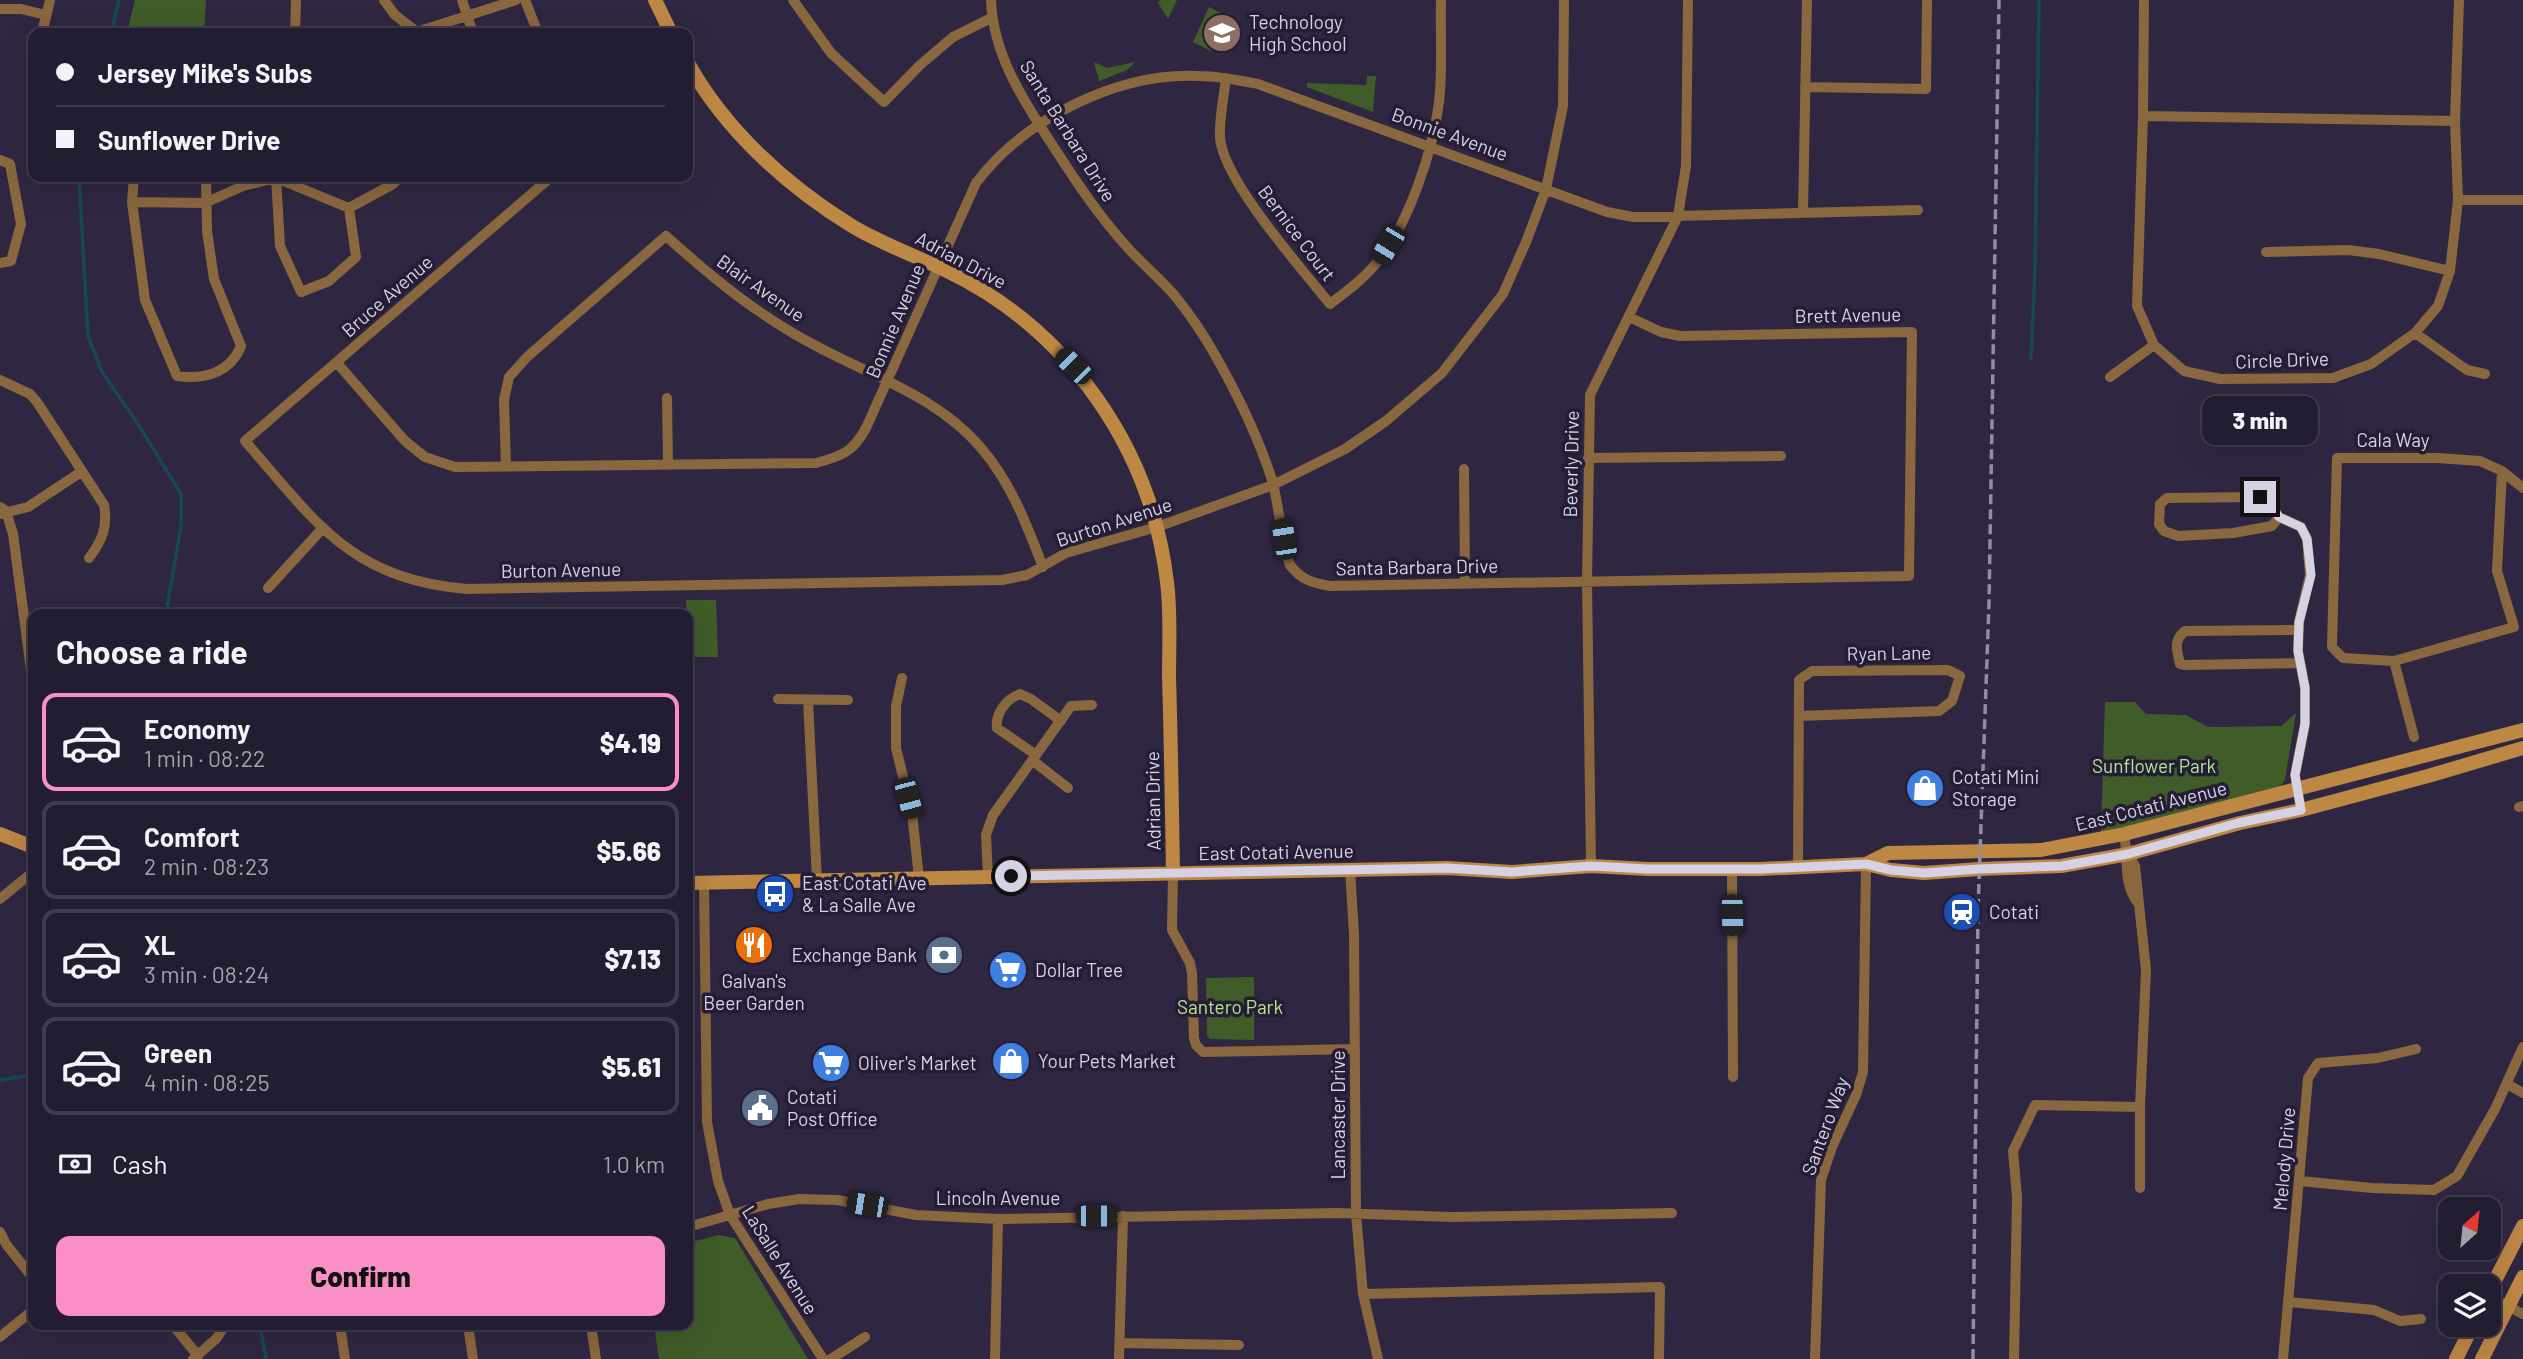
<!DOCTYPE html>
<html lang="en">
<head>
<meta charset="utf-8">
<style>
	:root { --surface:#231d31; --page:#2b2639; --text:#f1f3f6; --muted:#a3a2ab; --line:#403b4d; --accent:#fa8fc6 }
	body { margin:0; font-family:Barlow,sans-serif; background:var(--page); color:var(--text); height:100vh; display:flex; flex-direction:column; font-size:26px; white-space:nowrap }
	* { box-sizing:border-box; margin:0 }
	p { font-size:23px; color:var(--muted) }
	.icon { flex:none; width:38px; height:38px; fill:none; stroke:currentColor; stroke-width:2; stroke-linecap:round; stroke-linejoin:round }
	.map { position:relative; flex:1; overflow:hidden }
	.details { position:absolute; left:28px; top:609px; width:665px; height:721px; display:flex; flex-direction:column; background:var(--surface); border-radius:14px; box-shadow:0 7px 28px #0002,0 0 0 2px var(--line) }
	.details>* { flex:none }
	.banner { position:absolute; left:28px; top:28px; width:665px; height:154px; border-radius:14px; box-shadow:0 7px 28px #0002,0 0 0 2px var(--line); display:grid; align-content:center; height:154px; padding:0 28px; background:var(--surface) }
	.needle { width:46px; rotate:27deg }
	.tools { position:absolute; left:2438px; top:1197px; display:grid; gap:14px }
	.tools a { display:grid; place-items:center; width:63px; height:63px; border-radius:14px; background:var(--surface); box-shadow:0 7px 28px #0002,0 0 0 2px var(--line); font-size:35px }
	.end { position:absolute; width:32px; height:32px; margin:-16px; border:9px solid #d6d2e3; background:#111; box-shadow:0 0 0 4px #111 }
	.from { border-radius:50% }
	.bubble { position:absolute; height:49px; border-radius:14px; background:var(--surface); box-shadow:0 7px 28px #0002,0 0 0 2px var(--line); font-size:23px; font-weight:800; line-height:49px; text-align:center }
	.car { position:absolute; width:21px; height:42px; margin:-21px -10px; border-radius:9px; box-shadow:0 0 5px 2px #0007; background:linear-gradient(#222 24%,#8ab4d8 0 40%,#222 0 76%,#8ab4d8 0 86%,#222 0) }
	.banner b { display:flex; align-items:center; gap:24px; height:66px; font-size:26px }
	.banner b+b { border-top:2px solid var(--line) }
	.banner i { width:18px; height:18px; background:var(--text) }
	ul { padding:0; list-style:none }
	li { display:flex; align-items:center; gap:21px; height:98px; margin:0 14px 10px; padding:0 14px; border:4px solid var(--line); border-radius:14px }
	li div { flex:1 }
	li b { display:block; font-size:26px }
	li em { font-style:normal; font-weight:800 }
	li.selected { border-color:var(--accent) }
	li>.icon { width:63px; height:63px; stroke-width:1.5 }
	h2 { padding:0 28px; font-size:32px; line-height:84px }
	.pay { display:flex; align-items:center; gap:18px; height:77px; padding:0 28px; font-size:26px }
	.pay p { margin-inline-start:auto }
	.action { display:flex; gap:14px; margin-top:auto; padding:14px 28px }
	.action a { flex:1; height:80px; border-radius:14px; background:var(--accent); color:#111; font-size:28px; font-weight:800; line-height:80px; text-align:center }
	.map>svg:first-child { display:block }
	.green { fill:#405c29 }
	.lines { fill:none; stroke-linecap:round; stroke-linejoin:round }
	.stream { stroke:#164858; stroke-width:3.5 }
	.street { stroke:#89673f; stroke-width:10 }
	.secondary { stroke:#bd8744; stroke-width:14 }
	.rail { stroke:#928da1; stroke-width:3.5; stroke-dasharray:10 5; stroke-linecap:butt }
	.route { stroke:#d6d2e3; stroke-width:9 }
	.labels { text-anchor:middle; stroke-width:7; stroke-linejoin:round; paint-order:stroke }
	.poi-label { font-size:19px; fill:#d6d2e3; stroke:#251d36; text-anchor:start }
	.street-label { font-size:19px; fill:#d6d2e3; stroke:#251d36 }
	.park-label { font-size:19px; fill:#b4e68e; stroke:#251d36 }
</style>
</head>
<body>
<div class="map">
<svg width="2523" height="1359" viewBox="0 0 2523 1359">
	<rect width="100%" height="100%" fill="#2f2741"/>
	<!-- green -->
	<path class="green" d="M135 0H206L204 33H127Z
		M1160 0H1177L1168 19 1158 3Z
		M1209 7 1227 16 1211 51 1193 42Z
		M1094 62 1107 68 1135 62 1127 70 1099 81Z
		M1367 76H1376L1373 112 1307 87V83L1366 85Z
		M686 600H716L718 657H688Z
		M2105 702H2135L2146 714 2186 715 2208 727 2281 726 2296 713 2285 780 2279 788 2101 833Z
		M1254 977V1040L1210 1039 1207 1035 1206 978Z
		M718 1235 735 1238 808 1359H659L654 1325H688V1243Z"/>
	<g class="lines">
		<!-- stream -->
		<path class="stream" d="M111 33 119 0
			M79 177 88 336 102 372 138 424 181 494V526L166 614
			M2031 359 2035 268 2039 0
			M0 1080 33 1075
			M260 1325 266 1359"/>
		<!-- street -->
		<path class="street" d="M384 0 395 15 417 32
			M462 0 473 33
			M525 0 538 33
			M793 0 831 53 884 102 920 65 953 37 991 18
			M991 0C993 56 1025 103 1055 149 1077 183 1099 216 1127 247 1142 264 1160 278 1175 296 1188 312 1201 331 1211 348 1236 391 1258 435 1273 483 1277 498 1285 558 1290 565 1301 580 1313 583 1330 586L1909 576 1912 332 1680 336 1661 332 1629 317
			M2144 0 2143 116 2137 306 2154 345 2184 371 2220 379 2333 378 2371 364 2415 333 2438 306 2450 271 2458 200 2455 121 2459 0
			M0 9H21L46 15
			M417 32 516 0
			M42 33 50 0
			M295 33 296 0
			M1226 78C1224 97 1219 118 1220 137 1222 179 1302 269 1330 304 1347 291 1365 278 1378 261 1409 223 1433 151 1439 102 1443 69 1440 33 1441 0
			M1805 87 1926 89 1927 0
			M2143 116 2455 121
			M0 160 10 164 21 224 11 261 0 263
			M134 177 132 202 145 300 177 376C204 380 230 373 241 346L214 279 207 231 206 177
			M276 177 280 246 301 292 329 281 356 257 349 208
			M551 177 245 441C316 522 350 579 467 589L1002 580 1027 575 1066 553 1157 527 1273 485 1345 449 1386 421 1442 373 1503 294 1526 242 1546 189 1563 106 1564 0
			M2458 200H2523
			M132 202 205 203 243 186 276 178 349 208 393 184 400 177
			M1803 213 1807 0
			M2266 252 2348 250 2379 254 2450 271
			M2415 333 2467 370 2485 374
			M337 363 405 441 425 457 455 467 816 463C842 456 853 452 866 428L976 183C1024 119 1118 72 1199 76 1219 76 1238 80 1258 84L1607 212 1633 217 1918 210
			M2110 377 2154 345
			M0 380 30 394 37 402 104 505C108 527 102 541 89 558
			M667 398 668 465
			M1588 458 1781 456
			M506 466 504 400 509 377 527 357 666 236C716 281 760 317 820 348 877 378 939 398 982 449 1011 483 1027 525 1043 567
			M1464 469 1465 584
			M0 507 6 511 13 534 33 685
			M0 514 28 507 81 472
			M2279 517 2272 526 2233 533 2178 536 2164 531 2159 524 2160 504 2167 498 2260 497 2268 501 2279 517 2301 527 2307 539 2310 575 2299 622 2298 651 2305 688V724L2295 775 2301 810
			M268 588 322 529
			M2299 630 2185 631C2173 640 2177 651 2180 664L2186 665 2300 663
			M2394 661 2514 627 2497 571 2502 471
			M902 678 896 706V748L912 813 919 878
			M778 699 848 700
			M808 700 817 880
			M2414 737 2394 661 2343 658 2332 647 2337 458H2437L2480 461 2502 471 2523 488
			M1036 755 997 728C995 714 1006 699 1020 694L1031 699 1061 721
			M1032 760 1068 788
			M2519 807 2523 806
			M2124 834C2129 858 2122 883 2138 903
			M2128 854 2135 866 2146 970 2140 1107V1188
			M1591 866 1587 581 1590 395 1678 216 1686 166 1688 0
			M1798 868 1799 680 1812 671 1948 670 1960 676 1952 701 1939 711 1799 716
			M1732 869 1733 1077
			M1350 870 1354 934 1356 1214 1363 1294 1378 1359
			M1173 873 1172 930 1190 963 1192 973 1194 1038 1196 1045 1203 1052 1355 1049
			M988 877 986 835 993 815 1071 706 1092 705
			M704 882 707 1122 718 1181 730 1215 823 1359
			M0 899 33 872
			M2507 1084 2523 1093
			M2300 1181 2372 1188 2434 1190 2457 1176 2495 1109 2523 1047
			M688 1227 768 1204 799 1199 837 1200 916 1215 998 1219 1337 1213 1451 1217 1672 1213
			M0 1232 6 1244 33 1278
			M1363 1294 1660 1287 1659 1359
			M2488 1296 2523 1314
			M2289 1302 2374 1310 2400 1321 2421 1319
			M173 1325 198 1356
			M340 1325 345 1359
			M468 1325 473 1359
			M591 1325 596 1359
			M0 1337 33 1310
			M1120 1343 1239 1345
			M193 1359 216 1339 225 1325
			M831 1359 865 1337
			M995 1359 998 1219
			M1119 1359 1123 1216
			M1815 1359 1821 1180 1832 1147 1856 1095 1863 1072 1866 864
			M2014 1359 2017 1197 2013 1151 2035 1105 2140 1107
			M2283 1359 2308 1078 2318 1063 2378 1058 2416 1049"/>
		<!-- secondary -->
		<path class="secondary" d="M655 0 671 33
			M688 63C725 130 787 186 852 226 882 244 916 256 947 271 1069 330 1151 448 1167 582 1171 613 1169 646 1169 677 1171 743 1172 808 1173 873
			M0 834 33 847
			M1866 864 1888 853 2041 850 2124 834 2523 730
			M688 883 1447 868 1512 872 1591 866 1648 869H1761L1866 864 1891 870 1924 873 1979 869 2061 866 2128 854 2240 823 2301 810 2428 776 2523 748
			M2488 1294 2523 1226
			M2456 1359 2473 1325
			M2482 1359 2523 1277"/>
		<!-- rail -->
		<path class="rail" d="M1973 1359 1978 909 1989 603 1999 0"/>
	</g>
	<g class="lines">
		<!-- route -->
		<path class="route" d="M1011 876 1447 868 1512 872 1591 866 1648 869H1761L1866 864 1891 870 1924 873 1979 869 2062 866 2128 854 2238 823 2301 810 2295 775 2305 724V688L2298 651 2299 622 2311 575 2307 539 2301 527 2279 517 2268 501 2260 497"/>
	</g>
	<!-- icons -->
	<defs>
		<symbol id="school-disc" viewBox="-11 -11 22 22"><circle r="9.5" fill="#8d6e63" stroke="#251d36"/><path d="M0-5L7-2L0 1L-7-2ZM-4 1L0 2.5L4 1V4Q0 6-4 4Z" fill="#fff"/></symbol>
		<symbol id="shop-disc" viewBox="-11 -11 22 22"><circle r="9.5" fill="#3f7fe0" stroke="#251d36"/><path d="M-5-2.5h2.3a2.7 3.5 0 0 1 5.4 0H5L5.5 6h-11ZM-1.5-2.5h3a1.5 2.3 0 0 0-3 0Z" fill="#fff"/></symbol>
		<symbol id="bus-disc" viewBox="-11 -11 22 22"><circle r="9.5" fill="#1a4fb4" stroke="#251d36"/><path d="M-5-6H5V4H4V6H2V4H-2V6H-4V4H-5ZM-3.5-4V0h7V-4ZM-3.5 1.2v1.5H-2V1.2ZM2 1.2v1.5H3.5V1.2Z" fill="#fff"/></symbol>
		<symbol id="station-disc" viewBox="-11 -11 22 22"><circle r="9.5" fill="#1a4fb4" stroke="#251d36"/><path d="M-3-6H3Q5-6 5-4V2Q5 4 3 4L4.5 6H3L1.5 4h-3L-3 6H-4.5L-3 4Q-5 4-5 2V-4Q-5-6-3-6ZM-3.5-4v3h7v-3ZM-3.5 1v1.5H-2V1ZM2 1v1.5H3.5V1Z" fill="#fff"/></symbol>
		<symbol id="restaurant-disc" viewBox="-11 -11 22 22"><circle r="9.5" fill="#e8710a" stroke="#251d36"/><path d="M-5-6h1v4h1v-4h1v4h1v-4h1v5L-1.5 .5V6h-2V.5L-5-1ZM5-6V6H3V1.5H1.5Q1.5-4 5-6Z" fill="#fff"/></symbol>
		<symbol id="bank-disc" viewBox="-11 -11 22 22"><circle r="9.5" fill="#5c6f8a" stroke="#251d36"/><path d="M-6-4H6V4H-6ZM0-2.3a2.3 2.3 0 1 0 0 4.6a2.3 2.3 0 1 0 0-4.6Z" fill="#fff"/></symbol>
		<symbol id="supermarket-disc" viewBox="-11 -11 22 22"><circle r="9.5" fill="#3f7fe0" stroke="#251d36"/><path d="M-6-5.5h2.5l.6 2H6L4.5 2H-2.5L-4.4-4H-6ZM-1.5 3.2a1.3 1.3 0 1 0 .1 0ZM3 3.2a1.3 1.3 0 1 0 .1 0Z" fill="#fff"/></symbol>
		<symbol id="civic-disc" viewBox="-11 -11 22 22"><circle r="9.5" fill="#5c6f8a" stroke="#251d36"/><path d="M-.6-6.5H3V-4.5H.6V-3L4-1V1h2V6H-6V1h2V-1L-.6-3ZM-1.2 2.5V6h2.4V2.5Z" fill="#fff"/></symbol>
	</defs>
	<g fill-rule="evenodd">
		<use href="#school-disc" x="1200" y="11" width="44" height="44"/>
		<use href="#shop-disc" x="1903" y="766" width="44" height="44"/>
		<use href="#bus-disc" x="753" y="872" width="44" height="44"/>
		<use href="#station-disc" x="1940" y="890" width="44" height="44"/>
		<use href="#restaurant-disc" x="732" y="923" width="44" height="44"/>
		<use href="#bank-disc" x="922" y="933" width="44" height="44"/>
		<use href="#supermarket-disc" x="986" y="948" width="44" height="44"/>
		<use href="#shop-disc" x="989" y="1039" width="44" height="44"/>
		<use href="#supermarket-disc" x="809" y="1041" width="44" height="44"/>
		<use href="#civic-disc" x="738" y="1086" width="44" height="44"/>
	</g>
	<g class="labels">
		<!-- poi labels -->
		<g class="poi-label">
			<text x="1249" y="29">Technology<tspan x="1249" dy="22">High School</tspan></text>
			<text x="1952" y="784">Cotati Mini<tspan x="1952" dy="22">Storage</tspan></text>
			<text x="802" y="890">East Cotati Ave<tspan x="802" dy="22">&amp; La Salle Ave</tspan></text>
			<text x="1989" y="919">Cotati</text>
			<text x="917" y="962" text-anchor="end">Exchange Bank</text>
			<text x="1035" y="977">Dollar Tree</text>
			<text x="754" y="988" text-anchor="middle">Galvan's<tspan x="754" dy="22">Beer Garden</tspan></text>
			<text x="1038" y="1068">Your Pets Market</text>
			<text x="858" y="1070">Oliver's Market</text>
			<text x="787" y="1104">Cotati<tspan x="787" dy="22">Post Office</tspan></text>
		</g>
		<!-- street labels -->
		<g class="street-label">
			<text transform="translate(1068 131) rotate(58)" y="7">Santa Barbara Drive</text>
			<text transform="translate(1450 134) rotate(20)" y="7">Bonnie Avenue</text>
			<text transform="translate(1297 233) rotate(53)" y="7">Bernice Court</text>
			<text transform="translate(961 260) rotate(28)" y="7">Adrian Drive</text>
			<text transform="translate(761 288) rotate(35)" y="7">Blair Avenue</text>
			<text transform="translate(387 296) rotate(-41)" y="7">Bruce Avenue</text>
			<text transform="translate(1848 315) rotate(-1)" y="7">Brett Avenue</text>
			<text transform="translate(895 321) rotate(-67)" y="7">Bonnie Avenue</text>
			<text transform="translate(2282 360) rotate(-2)" y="7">Circle Drive</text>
			<text x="2393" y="447">Cala Way</text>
			<text transform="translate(1571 464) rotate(-89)" y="7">Beverly Drive</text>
			<text transform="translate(1114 522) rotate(-18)" y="7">Burton Avenue</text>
			<text transform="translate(1417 567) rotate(-1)" y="7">Santa Barbara Drive</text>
			<text transform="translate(561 570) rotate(-1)" y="7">Burton Avenue</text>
			<text transform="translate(1889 653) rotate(-1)" y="7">Ryan Lane</text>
			<text transform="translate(1153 801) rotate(-91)" y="7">Adrian Drive</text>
			<text transform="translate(2151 806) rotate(-14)" y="7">East Cotati Avenue</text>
			<text transform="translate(1276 852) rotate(-1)" y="7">East Cotati Avenue</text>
			<text transform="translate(1338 1115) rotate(-90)" y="7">Lancaster Drive</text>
			<text transform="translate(1825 1126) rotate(-70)" y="7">Santero Way</text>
			<text transform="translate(2284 1159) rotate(-85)" y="7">Melody Drive</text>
			<text x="998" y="1205">Lincoln Avenue</text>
			<text transform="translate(780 1260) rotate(58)" y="7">LaSalle Avenue</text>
		</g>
		<!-- park labels -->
		<g class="park-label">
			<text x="2154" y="773">Sunflower Park</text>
			<text x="1230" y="1014">Santero Park</text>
		</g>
	</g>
</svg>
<div class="tools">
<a><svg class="needle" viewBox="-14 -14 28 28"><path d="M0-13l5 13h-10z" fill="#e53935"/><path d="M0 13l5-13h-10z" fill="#a3a2ab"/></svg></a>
<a><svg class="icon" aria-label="layers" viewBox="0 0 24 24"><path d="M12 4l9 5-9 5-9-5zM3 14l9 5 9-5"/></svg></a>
</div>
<i class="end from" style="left:1011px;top:876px"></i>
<i class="end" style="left:2260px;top:497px"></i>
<div class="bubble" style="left:2202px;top:396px;width:116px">3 min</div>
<i class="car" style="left:1388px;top:245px;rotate:211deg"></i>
<i class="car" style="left:1073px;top:366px;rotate:315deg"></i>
<i class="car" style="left:1284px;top:539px;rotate:351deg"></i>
<i class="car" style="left:908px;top:798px;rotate:165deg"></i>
<i class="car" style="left:1732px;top:915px;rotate:179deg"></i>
<i class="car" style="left:867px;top:1205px;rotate:279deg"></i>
<i class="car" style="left:1096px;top:1216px;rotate:90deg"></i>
<div class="banner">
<b><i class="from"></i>Jersey Mike's Subs</b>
<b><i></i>Sunflower Drive</b>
</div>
<section class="details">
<h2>Choose a ride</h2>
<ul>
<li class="selected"><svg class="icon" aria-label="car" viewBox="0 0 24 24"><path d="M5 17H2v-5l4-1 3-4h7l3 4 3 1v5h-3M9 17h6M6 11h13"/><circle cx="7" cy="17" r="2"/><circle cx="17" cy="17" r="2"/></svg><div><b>Economy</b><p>1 min · 08:22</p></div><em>$4.19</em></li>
<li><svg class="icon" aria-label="car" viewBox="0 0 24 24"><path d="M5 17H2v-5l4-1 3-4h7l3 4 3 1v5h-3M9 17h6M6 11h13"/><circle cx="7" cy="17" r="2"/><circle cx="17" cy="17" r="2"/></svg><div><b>Comfort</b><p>2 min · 08:23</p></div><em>$5.66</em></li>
<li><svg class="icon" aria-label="car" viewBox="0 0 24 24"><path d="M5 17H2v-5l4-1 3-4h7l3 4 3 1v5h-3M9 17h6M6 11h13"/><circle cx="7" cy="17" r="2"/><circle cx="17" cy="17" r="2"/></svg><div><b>XL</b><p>3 min · 08:24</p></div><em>$7.13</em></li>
<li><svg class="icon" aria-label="car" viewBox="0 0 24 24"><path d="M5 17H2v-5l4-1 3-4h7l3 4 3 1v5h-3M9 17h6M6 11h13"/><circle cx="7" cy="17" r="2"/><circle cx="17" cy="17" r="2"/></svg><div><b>Green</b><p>4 min · 08:25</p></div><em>$5.61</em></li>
</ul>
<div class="pay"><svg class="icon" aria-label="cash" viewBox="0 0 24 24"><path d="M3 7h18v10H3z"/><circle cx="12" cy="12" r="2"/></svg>Cash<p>1.0 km</p></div>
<div class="action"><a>Confirm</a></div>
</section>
</div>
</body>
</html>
